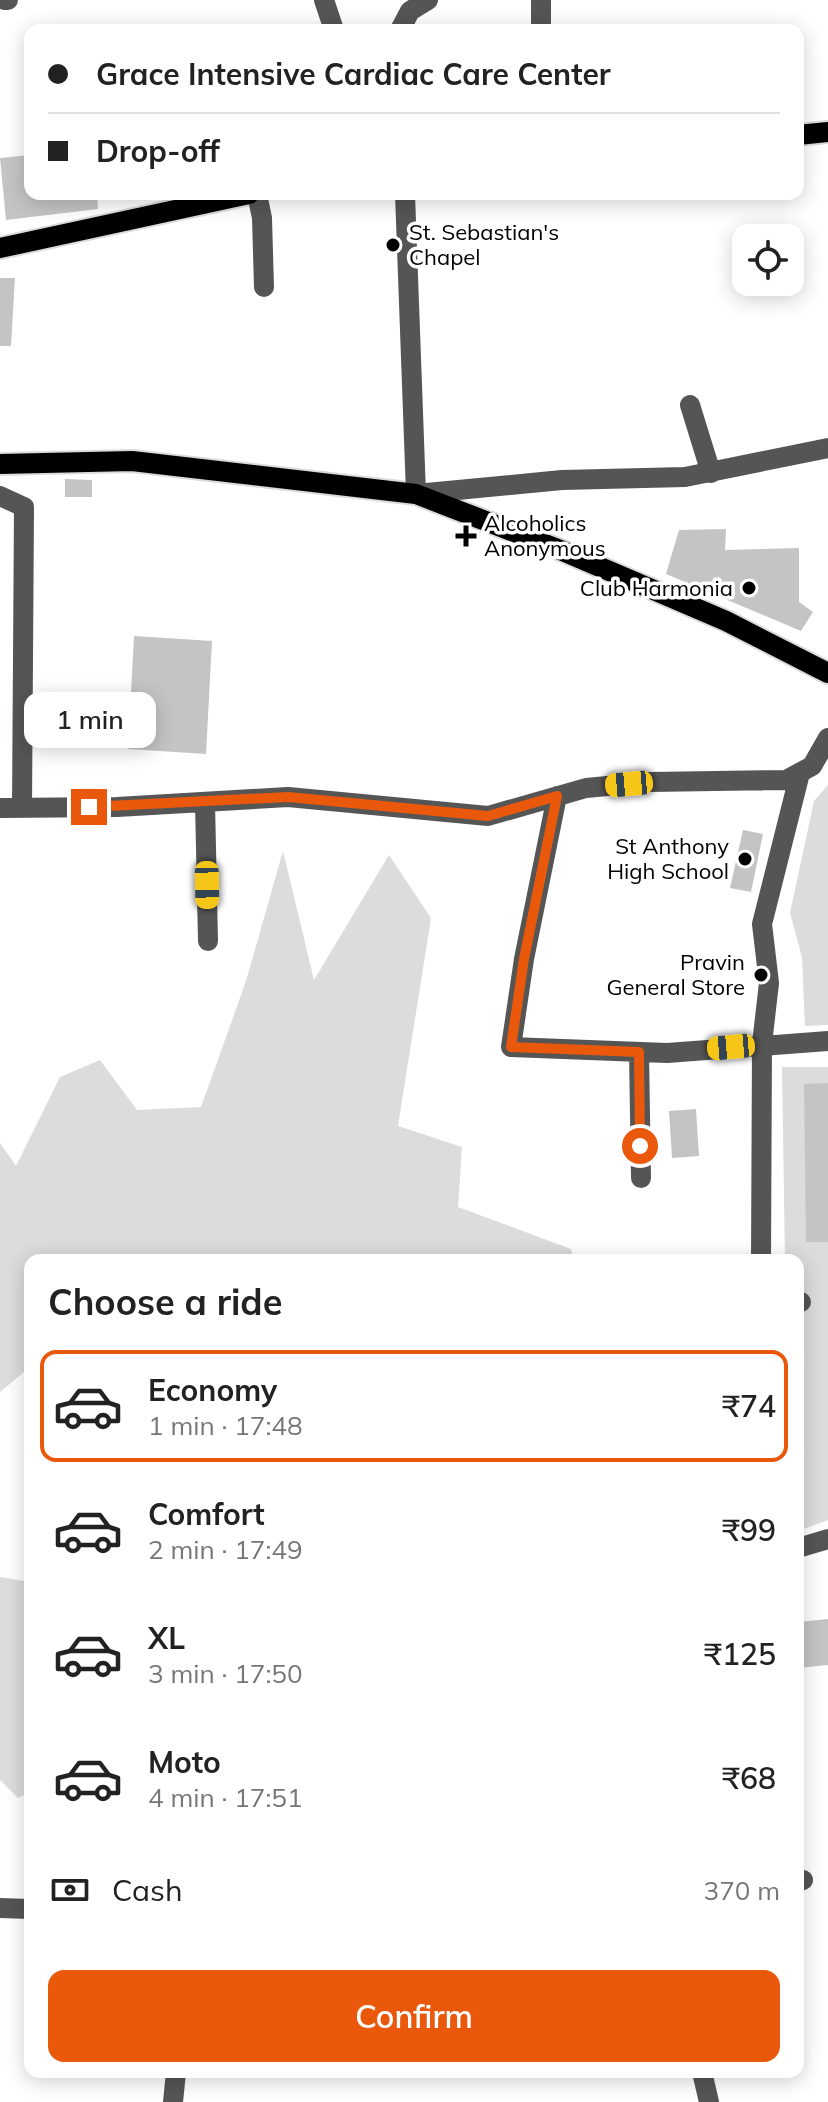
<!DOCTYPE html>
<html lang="en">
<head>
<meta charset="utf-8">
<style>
	:root { --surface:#fff; --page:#f2f2f2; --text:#222; --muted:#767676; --line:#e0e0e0; --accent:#ea580c }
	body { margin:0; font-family:Mulish,sans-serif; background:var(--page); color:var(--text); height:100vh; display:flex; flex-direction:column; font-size:30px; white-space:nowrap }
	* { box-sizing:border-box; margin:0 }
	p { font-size:26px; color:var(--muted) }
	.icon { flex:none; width:44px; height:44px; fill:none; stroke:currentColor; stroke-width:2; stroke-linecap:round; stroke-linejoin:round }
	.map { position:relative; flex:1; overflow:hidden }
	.sheet { position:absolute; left:24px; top:1254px; width:780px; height:824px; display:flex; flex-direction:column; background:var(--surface); border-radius:16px; box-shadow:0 4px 20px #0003 }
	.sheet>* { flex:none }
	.top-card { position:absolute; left:24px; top:24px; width:780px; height:176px; border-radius:16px; box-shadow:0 4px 20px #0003; display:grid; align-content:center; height:176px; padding:0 24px; background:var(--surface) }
	.buttons { position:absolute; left:732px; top:224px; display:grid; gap:16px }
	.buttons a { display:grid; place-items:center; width:72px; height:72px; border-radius:16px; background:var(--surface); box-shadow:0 4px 20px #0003; font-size:40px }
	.end { position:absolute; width:36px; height:36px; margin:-18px; border:10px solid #ea580c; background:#fff; box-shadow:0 0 0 4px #fff }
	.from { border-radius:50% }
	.bubble { position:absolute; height:56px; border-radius:16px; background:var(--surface); box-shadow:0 4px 20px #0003; font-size:26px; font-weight:600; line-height:56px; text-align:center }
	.car { position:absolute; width:24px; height:48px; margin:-24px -12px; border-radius:10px; box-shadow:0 0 6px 2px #0007; background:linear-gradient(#f5c518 24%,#345 0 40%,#f5c518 0 76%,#345 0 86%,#f5c518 0) }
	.top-card b { display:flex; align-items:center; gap:28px; height:76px; font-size:30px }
	.top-card b+b { border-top:2px solid var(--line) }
	.top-card i { width:20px; height:20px; background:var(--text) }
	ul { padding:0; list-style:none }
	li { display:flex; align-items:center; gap:24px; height:112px; margin:0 16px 12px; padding:0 8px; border:4px solid transparent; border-radius:16px }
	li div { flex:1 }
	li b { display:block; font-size:30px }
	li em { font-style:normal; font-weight:600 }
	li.active { border-color:var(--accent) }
	li>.icon { width:72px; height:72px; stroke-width:1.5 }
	h2 { padding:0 24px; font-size:36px; line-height:96px }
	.pay { display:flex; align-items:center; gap:20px; height:88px; padding:0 24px; font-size:30px }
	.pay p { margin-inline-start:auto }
	.cta { display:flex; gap:16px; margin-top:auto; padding:16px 24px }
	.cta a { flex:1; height:92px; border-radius:16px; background:var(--accent); color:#fff; font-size:32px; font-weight:600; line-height:92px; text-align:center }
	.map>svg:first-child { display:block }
	.green { fill:#dcdcdc }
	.building { fill:#c4c4c4 }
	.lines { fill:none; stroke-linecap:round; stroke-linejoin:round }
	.major-casing { stroke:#dbdbdb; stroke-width:24 }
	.minor { stroke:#555; stroke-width:20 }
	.major { stroke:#000; stroke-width:20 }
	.route { stroke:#ea580c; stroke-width:10 }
	.poi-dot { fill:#000; stroke:#fff; stroke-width:3 }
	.labels { text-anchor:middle; stroke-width:7; stroke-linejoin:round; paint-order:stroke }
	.poi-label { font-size:22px; fill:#000; stroke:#fff; text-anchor:end }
</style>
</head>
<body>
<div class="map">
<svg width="828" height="2102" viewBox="0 0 828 2102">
	<rect width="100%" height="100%" fill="#fff"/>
	<!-- green -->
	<path class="green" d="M828 785V1025L805 1026 802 957 790 913 814 801Z
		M283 851 314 980 389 855 431 918 398 1126 462 1147 458 1207 571 1249 574 1260H30V1367L0 1392V1143L16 1166 60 1077 100 1060 137 1110 201 1107 246 981Z
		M782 1067H828V1520L798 1531V1260H785Z
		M0 1577 30 1582V1792L18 1798 0 1780Z"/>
	<!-- building -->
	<path class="building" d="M30 155V194H97L98 209 6 220 0 158Z
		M0 278H15L11 346H0Z
		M65 479 92 480V497H65Z
		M726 529 725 550 799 548V602L813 612 801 631 666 574 679 530Z
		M134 636 212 641 206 754 128 749Z
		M743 830 763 834 751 892 730 888Z
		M828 1083V1242H806L804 1084Z
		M696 1109 699 1156 672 1158 669 1111Z
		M828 1619V1665L798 1668V1622Z"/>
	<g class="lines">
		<defs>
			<path id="major" d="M798 135 828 132
				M0 248 249 194
				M0 464 132 461 416 494 558 549 726 621 828 673"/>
		</defs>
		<!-- major casing -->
		<use href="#major" class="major-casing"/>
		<!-- minor -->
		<path class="minor" d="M5 0H8
			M324 0 334 30
			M400 30 410 11 428 0
			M541 30V0
			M257 194 262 218 264 287
			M405 194 416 494 562 480 685 477 828 448
			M690 405 711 473
			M0 496 24 507 22 808
			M557 796 524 959 511 1047 667 1053 828 1041
			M205 802 208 941
			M0 808 117 807 288 797 488 816 586 788 650 782 786 780 812 766 828 738
			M639 1052 641 1178
			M761 1260 762 1044 769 983 762 924 800 773
			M798 1302H801
			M798 1548 828 1539
			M798 1882 803 1880
			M0 1908 30 1909
			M702 2072 709 2102
			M173 2102 176 2072"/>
		<!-- major -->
		<use href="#major" class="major"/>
	</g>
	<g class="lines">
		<!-- route -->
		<path class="route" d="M89 807 288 797 488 816 557 796 524 959 511 1047 639 1052 640 1146"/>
	</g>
	<!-- markers -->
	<g class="poi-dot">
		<circle cx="393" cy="245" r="8"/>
		<path d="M462 524h8v8h8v8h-8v8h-8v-8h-8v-8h8z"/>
		<circle cx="749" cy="588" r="8"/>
		<circle cx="745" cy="859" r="8"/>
		<circle cx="761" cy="975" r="8"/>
	</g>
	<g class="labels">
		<!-- poi labels -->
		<g class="poi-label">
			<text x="409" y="240" text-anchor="start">St. Sebastian's<tspan x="409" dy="25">Chapel</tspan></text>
			<text x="484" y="531" text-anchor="start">Alcoholics<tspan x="484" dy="25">Anonymous</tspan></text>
			<text x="733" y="596">Club Harmonia</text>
			<text x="729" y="854">St Anthony<tspan x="729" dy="25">High School</tspan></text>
			<text x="745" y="970">Pravin<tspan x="745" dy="25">General Store</tspan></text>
		</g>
	</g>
</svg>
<div class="buttons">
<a><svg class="icon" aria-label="locate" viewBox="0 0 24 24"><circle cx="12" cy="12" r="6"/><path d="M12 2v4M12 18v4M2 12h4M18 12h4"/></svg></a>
</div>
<i class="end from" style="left:640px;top:1146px"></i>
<i class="end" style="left:89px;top:807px"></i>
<div class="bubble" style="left:24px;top:692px;width:132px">1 min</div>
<i class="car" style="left:629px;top:784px;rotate:265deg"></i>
<i class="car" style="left:207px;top:885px;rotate:179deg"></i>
<i class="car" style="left:731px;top:1047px;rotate:265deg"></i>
<div class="top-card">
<b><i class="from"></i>Grace Intensive Cardiac Care Center</b>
<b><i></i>Drop-off</b>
</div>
<section class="sheet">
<h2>Choose a ride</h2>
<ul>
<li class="active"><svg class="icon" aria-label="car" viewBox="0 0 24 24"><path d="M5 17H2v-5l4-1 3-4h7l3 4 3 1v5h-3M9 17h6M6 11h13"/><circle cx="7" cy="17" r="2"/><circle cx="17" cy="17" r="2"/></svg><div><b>Economy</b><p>1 min · 17:48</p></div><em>₹74</em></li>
<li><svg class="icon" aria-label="car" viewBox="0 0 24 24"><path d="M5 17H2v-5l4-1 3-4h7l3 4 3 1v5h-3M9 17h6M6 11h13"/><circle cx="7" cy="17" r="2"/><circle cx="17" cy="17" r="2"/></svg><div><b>Comfort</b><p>2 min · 17:49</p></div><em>₹99</em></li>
<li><svg class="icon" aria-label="car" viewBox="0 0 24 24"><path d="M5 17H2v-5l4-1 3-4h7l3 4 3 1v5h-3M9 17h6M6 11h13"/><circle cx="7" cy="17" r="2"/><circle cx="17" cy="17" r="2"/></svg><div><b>XL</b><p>3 min · 17:50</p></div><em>₹125</em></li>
<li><svg class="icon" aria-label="car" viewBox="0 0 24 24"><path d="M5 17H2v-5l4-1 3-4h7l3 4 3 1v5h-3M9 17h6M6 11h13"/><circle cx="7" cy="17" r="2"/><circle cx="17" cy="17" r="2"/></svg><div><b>Moto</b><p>4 min · 17:51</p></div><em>₹68</em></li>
</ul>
<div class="pay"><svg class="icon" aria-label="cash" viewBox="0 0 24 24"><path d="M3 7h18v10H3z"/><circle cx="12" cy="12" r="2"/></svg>Cash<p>370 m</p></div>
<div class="cta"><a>Confirm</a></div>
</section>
</div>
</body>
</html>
